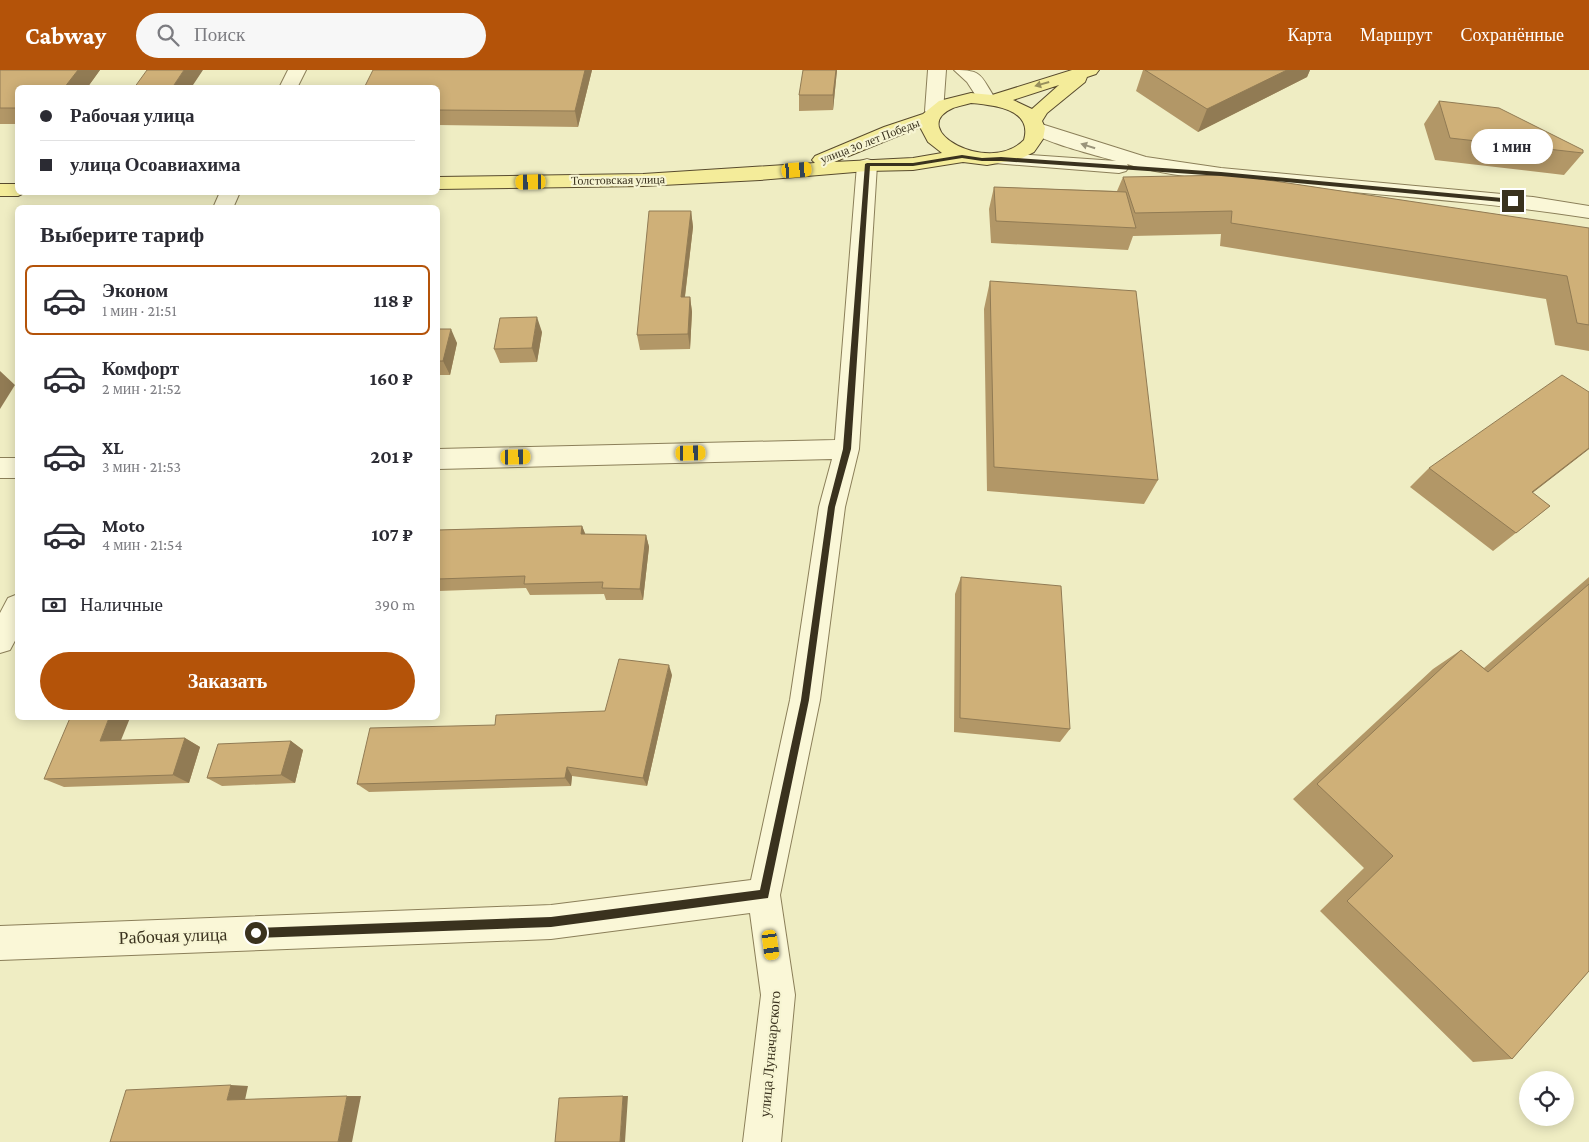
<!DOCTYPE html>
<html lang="ru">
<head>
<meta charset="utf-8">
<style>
	:root { --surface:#fff; --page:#f7f7f7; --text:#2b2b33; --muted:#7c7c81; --line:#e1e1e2; --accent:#b45309 }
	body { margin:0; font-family:"Crimson Pro",serif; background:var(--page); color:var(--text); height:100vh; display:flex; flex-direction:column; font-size:19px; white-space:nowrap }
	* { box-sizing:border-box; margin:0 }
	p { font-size:16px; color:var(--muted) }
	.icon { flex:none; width:28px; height:28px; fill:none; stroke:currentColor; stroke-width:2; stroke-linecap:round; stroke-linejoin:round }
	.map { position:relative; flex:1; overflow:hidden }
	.details { position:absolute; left:15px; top:135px; width:425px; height:515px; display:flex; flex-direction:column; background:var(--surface); border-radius:8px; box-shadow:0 2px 12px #0003 }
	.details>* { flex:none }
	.hud { position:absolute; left:15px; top:15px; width:425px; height:110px; border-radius:8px; box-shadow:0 2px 12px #0003; display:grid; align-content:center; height:110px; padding:0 25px; background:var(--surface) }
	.controls { position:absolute; left:1519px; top:1001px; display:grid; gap:10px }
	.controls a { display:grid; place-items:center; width:55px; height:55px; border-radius:50%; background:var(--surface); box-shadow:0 2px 12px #0003; font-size:25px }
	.end { position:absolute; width:22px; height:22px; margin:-11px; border:6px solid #3a321e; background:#fff; box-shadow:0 0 0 2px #fff }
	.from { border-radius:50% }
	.bubble { position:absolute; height:35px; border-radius:18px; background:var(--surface); box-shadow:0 2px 12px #0003; font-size:16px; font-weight:700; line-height:35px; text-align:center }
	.car { position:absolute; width:15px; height:30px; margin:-15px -8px; border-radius:6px; box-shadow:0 0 4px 1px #0007; background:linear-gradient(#f5c518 24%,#345 0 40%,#f5c518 0 76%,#345 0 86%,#f5c518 0) }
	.hud b { display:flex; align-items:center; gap:18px; height:48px; font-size:19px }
	.hud b+b { border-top:1px solid var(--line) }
	.hud i { width:12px; height:12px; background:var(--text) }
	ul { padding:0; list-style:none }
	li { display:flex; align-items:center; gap:15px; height:70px; margin:0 10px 8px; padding:0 15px; border:2px solid transparent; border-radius:8px }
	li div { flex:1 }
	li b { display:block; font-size:19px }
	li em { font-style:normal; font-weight:700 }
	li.on { border-color:var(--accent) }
	li>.icon { width:45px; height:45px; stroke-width:1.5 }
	h2 { padding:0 25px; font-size:22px; line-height:60px }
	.pay { display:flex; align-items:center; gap:12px; height:55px; padding:0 25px; font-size:19px }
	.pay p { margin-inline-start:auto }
	.cta { display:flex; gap:10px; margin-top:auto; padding:10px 25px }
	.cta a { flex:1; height:58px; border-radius:30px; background:var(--accent); color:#fff; font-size:20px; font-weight:700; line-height:58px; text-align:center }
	header { display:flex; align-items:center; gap:30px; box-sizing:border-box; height:70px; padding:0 25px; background:var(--accent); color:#fff }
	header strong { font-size:24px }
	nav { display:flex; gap:28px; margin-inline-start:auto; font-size:18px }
	.search { width:350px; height:45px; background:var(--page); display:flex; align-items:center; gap:12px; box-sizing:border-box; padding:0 18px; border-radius:28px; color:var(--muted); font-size:19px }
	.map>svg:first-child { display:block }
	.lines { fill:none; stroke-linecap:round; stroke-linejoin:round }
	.minor-casing { stroke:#8b7f59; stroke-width:2 }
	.major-casing { stroke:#584b2e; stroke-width:2 }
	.minor { fill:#faf7d7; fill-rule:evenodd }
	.major { fill:#f4ec9a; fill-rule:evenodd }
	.wall { fill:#b29767 }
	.shaded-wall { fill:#917b54 }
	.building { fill:#cfb078; stroke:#917b54 }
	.oneway { fill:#978f5c }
	.oneway2 { fill:#9a947a }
	.route { fill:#3a321e }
	.labels { text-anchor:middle; stroke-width:4.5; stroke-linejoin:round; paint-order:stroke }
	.far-street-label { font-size:12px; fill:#3a321e; stroke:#f7f5d3 }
	.street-label { font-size:15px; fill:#3a321e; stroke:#f7f5d3 }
	.near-street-label { font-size:18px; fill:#3a321e; stroke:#f7f5d3 }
</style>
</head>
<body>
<header>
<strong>Cabway</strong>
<div class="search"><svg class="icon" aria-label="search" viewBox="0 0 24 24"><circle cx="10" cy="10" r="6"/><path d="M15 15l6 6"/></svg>Поиск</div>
<nav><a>Карта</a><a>Маршрут</a><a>Сохранённые</a></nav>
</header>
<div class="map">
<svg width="1589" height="1072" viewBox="0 0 1589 1072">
	<rect width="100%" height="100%" fill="#efedc3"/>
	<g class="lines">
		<defs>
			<path id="minor" d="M288 0H306L297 18H279Z
				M928 0H946L943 41 940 45 934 47 928 45 925 41Z
				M954 0C983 0 980 5 995 28L992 32 986 33 980 32 967 12Z
				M1035 52 1146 87 1221 98 1533 127 1589 136V148C1489 132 1388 126 1288 116 1236 111 1177 109 1127 94L1129 97 1126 101 1119 103 994 93 991 89 994 85 1001 83 1116 91C1099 86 1034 70 1026 58L1028 54Z
				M867 89 874 91 877 95 859 379 845 437 820 630 780 825 795 925 781 1072H743L761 925 750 843 551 869 0 890V856L551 835 751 810 790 630 819 437 832 389 438 399V379L835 370 857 95 860 91Z
				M220 122H240L233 138H213Z
				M0 388H18V408H0Z
				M18 524V565L10 580 0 583V543L8 528Z"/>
			<path id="major" d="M1072 0H1099L1096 4 1087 7 1085 12 1047 43 1042 51 1045 58 1043 69 1034 82 1020 89 987 95 963 92 913 100 867 101 760 110 643 116 438 119V107L643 104 815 93 812 90 815 86 884 57 923 44 939 31 971 23 992 25ZM1059 15 1032 39 1013 30ZM971 33C994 35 1033 39 1024 70 989 106 905 59 953 38 958 36 965 35 971 33ZM920 57 928 72 942 83 913 88 834 92Z
				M0 114H18V122H26L18 126H0Z"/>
		</defs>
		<!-- minor casing -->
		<use href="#minor" class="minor-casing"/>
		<!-- major casing -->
		<use href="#major" class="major-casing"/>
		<!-- minor -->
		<use href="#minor" class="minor"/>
		<!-- major -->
		<use href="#major" class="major"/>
	</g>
	<!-- wall -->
	<path class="wall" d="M0 0H100L87 18H18V54H0Z
		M592 0 578 57 438 55V18Z
		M837 0 833 40 799 41V25Z
		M1143 0H1310L1307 7 1198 62 1136 21Z
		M1439 31 1583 83 1564 105 1435 90 1424 54Z
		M1123 107 1589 158V281L1555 275 1546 229 1220 176 1221 164 1133 166 1128 180 991 173 989 139 994 117 1117 121Z
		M691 141 693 157 685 227H690L692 242 690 279 640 280 637 265Z
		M990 211 1158 410 1144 434 987 421 984 239Z
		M438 259 457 273 450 305H438Z
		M542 262 537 292 500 293 494 279Z
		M1589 322V379L1532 423 1550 436 1493 481 1410 417 1429 398Z
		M582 456 585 464 646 465 649 477 643 530H606L604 524 530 525 526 518 438 521V460Z
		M961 507 1070 659 1060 672 954 662 955 524Z
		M1589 507V901L1512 989 1473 992 1320 841 1364 798 1293 729 1433 599 1461 580 1484 598Z
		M672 605 647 716 572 706 571 716 369 722 357 714 495 655 605 641Z
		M185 668 200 677 189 713 64 717 44 709 121 670Z
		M291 671 303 680 295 713 222 716 207 708Z"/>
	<!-- shaded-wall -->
	<path class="shaded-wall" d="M78 0H100L87 18H64Z
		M184 0H203L191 18H172Z
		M585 0H592L578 57 575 41Z
		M836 0H837L833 40V25Z
		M1287 0H1310L1307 7 1198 62 1207 39Z
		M691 141 693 157 683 242 681 227Z
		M690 227 692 242 690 279 688 264Z
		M537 247 542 262 537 292 532 278Z
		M451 259 457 273 450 305 443 291Z
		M0 301 15 315 0 339Z
		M1589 378V379L1509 441 1532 422Z
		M582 456 587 468 581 464Z
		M646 465 649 477 643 530 640 519Z
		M669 595 672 605 647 716 643 708Z
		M109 648H130L117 680 100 671Z
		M185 668 200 677 189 713 173 705Z
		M291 671 303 680 295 713 281 705Z
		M567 697 572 706 571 716 565 708Z
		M231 1015 248 1016 245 1030H227Z
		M347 1026H361L352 1072H338Z
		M623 1026H628L625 1072H620Z"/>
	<!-- building -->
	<path class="building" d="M0 0H78L64 18H18V38H0Z
		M147 0H184L172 18H134Z
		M373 0H585L575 41 438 40V18H364Z
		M803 0H836L833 25H799Z
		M1145 0H1287L1207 39Z
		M1439 31 1499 38 1583 80V83L1450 68Z
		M1234 105 1589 158V255L1577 253 1567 206 1231 153 1232 141 1135 143 1123 107Z
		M994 117 1126 122 1136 158 996 151Z
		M649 141H691L681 227H690L688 264 637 265Z
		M990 211 1136 221 1158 410 994 397Z
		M537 247 532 278 494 279 500 248Z
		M438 259H451L443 291H438Z
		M1562 305 1589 322V378L1532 422 1550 436 1516 463 1429 398Z
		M582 456 581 464 646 465 640 519 602 518 603 512 524 514 525 506 438 509V460Z
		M961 507 1061 516 1070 659 960 648Z
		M1589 514V901L1512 989 1347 831 1393 786 1317 714 1461 580 1488 602Z
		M619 589 669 595 643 708 567 697 565 708 357 714 370 658 495 655 496 645 605 641Z
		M70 648H109L100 671 185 668 173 705 44 709Z
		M291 671 281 705 207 708 218 674Z
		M231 1015 227 1030 347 1026 338 1072H110L126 1020Z
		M623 1026 620 1072H555L559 1028Z"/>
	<!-- one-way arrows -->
	<defs><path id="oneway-solid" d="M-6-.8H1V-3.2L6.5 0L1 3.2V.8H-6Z" transform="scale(1.25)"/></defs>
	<use class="oneway" href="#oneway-solid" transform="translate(1042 14) rotate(164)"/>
	<use class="oneway2" href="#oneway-solid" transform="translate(1088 76) rotate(-163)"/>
	<!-- route -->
	<path class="route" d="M962 85 982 88 1001 87 1221 102 1513 129 1516 131 1513 133 1221 106 1001 91H982L962 88 913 96H870L851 379 835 437 809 630 768 828 551 857 256 868 252 867 251 863 256 858 551 847 760 820 801 630 828 437 843 379 865 94 867 93H913Z"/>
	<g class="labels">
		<!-- far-street labels -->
		<g class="far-street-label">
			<text transform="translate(870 71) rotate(-21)" y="4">улица 30 лет Победы</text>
			<text transform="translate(618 110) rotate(-1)" y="4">Толстовская улица</text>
		</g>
		<!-- street labels -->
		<g class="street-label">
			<text transform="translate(770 984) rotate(-85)" y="5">улица Луначарского</text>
		</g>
		<!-- near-street labels -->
		<g class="near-street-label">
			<text transform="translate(173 866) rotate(-2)" y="6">Рабочая улица</text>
		</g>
	</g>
</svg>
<div class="controls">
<a><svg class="icon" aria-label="locate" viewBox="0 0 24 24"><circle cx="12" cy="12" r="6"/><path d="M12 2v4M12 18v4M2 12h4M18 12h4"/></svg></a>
</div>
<i class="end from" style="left:256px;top:863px"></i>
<i class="end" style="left:1513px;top:131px"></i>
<div class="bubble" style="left:1471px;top:59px;width:82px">1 мин</div>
<i class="car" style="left:797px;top:100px;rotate:86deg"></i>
<i class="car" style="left:531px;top:112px;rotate:269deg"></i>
<i class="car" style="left:691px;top:383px;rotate:89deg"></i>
<i class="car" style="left:516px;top:387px;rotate:89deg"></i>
<i class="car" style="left:771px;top:875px;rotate:172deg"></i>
<div class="hud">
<b><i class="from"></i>Рабочая улица</b>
<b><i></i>улица Осоавиахима</b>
</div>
<section class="details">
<h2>Выберите тариф</h2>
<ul>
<li class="on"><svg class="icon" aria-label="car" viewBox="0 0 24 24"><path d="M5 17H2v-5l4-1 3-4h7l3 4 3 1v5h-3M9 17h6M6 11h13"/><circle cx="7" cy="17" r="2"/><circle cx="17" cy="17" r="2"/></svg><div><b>Эконом</b><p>1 мин · 21:51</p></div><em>118 ₽</em></li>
<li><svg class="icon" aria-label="car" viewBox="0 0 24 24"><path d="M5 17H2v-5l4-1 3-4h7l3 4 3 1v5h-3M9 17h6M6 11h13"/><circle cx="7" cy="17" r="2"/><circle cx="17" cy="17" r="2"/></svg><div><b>Комфорт</b><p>2 мин · 21:52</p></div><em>160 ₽</em></li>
<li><svg class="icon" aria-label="car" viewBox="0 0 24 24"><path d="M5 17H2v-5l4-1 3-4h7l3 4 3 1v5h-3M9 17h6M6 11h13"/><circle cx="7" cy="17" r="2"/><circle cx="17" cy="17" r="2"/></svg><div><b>XL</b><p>3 мин · 21:53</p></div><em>201 ₽</em></li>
<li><svg class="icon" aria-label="car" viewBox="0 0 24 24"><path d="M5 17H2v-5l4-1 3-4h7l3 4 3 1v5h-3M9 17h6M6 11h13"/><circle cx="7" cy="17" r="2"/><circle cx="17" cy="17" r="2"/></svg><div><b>Moto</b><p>4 мин · 21:54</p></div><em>107 ₽</em></li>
</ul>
<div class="pay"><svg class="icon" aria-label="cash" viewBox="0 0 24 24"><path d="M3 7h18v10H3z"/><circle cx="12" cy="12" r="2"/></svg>Наличные<p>390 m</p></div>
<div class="cta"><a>Заказать</a></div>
</section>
</div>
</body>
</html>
